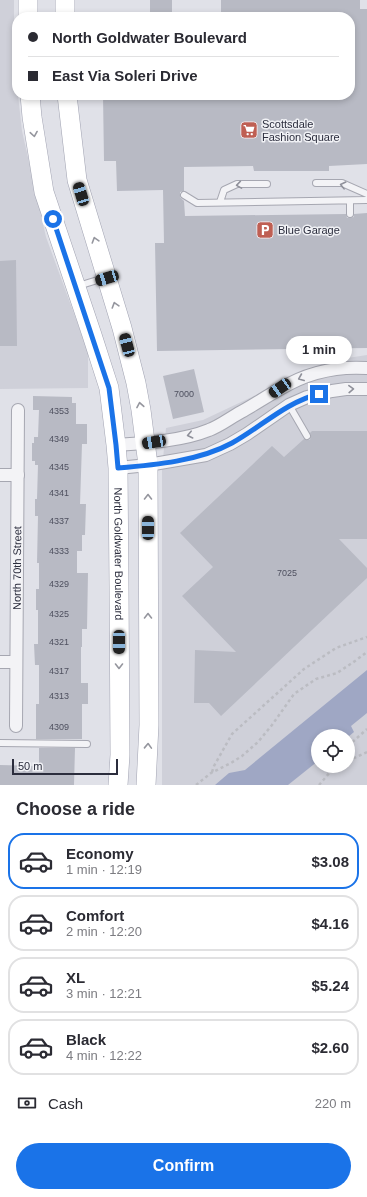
<!DOCTYPE html>
<html lang="en">
<head>
<meta charset="utf-8">
<style>
	:root { --surface:#fff; --page:#f2f2f3; --text:#2b2b33; --muted:#7c7c81; --line:#e1e1e2; --accent:#1a73e8 }
	body { margin:0; font-family:Helvetica,sans-serif; background:var(--page); color:var(--text); height:100vh; display:flex; flex-direction:column; font-size:15px; white-space:nowrap }
	* { box-sizing:border-box; margin:0 }
	p { font-size:13px; color:var(--muted) }
	.icon { flex:none; width:22px; height:22px; fill:none; stroke:currentColor; stroke-width:2; stroke-linecap:round; stroke-linejoin:round }
	.map { position:relative; height:785px; overflow:hidden }
	.details { display:flex; flex-direction:column; background:var(--surface); flex:1 }
	.details>* { flex:none }
	.guide { position:absolute; left:12px; top:12px; width:343px; height:88px; border-radius:16px; box-shadow:0 2px 6px #0003; display:grid; align-content:center; height:88px; padding:0 16px; background:var(--surface) }
	.fabs { position:absolute; left:311px; top:729px; display:grid; gap:8px }
	.fabs a { display:grid; place-items:center; width:44px; height:44px; border-radius:50%; background:var(--surface); box-shadow:0 2px 6px #0003; font-size:20px }
	.scale { position:absolute; left:12px; bottom:10px; width:106px; box-sizing:border-box; padding-left:4px; border:2px solid #2b2d3d; border-top:0; font-size:11px; line-height:14px; white-space:nowrap; color:#2b2d3d; -webkit-text-stroke:3px #f0f1f5; paint-order:stroke }
	.end { position:absolute; width:18px; height:18px; margin:-9px; border:5px solid #1a73e8; background:#fff; box-shadow:0 0 0 2px #fff }
	.from { border-radius:50% }
	.bubble { position:absolute; height:28px; border-radius:14px; background:var(--surface); box-shadow:0 2px 6px #0003; font-size:13px; font-weight:800; line-height:28px; text-align:center }
	.car { position:absolute; width:12px; height:24px; margin:-12px -6px; border-radius:5px; box-shadow:0 0 3px 1px #0007; background:linear-gradient(#222 24%,#8ab4d8 0 40%,#222 0 76%,#8ab4d8 0 86%,#222 0) }
	.guide b { display:flex; align-items:center; gap:14px; height:38px; font-size:15px }
	.guide b+b { border-top:1px solid var(--line) }
	.guide i { width:10px; height:10px; background:var(--text) }
	ul { padding:0; list-style:none }
	li { display:flex; align-items:center; gap:12px; height:56px; margin:0 8px 6px; padding:0 8px; border:2px solid var(--line); border-radius:16px }
	li div { flex:1 }
	li b { display:block; font-size:15px }
	li em { font-style:normal; font-weight:800 }
	li.active { border-color:var(--accent) }
	li>.icon { width:36px; height:36px; stroke-width:1.5 }
	h2 { padding:0 16px; font-size:18px; line-height:48px }
	.pay { display:flex; align-items:center; gap:10px; height:44px; padding:0 16px; font-size:15px }
	.pay p { margin-inline-start:auto }
	.action { display:flex; gap:8px; margin-top:auto; padding:8px 16px }
	.action a { flex:1; height:46px; border-radius:24px; background:var(--accent); color:#fff; font-size:16px; font-weight:800; line-height:46px; text-align:center }
	.map>svg:first-child { display:block }
	.built { fill:#cfd0d9; fill-rule:evenodd }
	.water { fill:#9fa7c4 }
	.building { fill:#b8bac4 }
	.lines { fill:none; stroke-linecap:round; stroke-linejoin:round }
	.service-casing { stroke:#a6a7b1; stroke-width:8 }
	.minor-casing { stroke:#a6a7b1; stroke-width:14 }
	.primary-casing { stroke:#a1a3b2; stroke-width:20 }
	.path { stroke:#bbbcc2; stroke-width:2.5; stroke-dasharray:3 3; stroke-linecap:butt }
	.service { stroke:#f3f3f6; stroke-width:6 }
	.minor { stroke:#f3f3f6; stroke-width:12 }
	.primary { stroke:#fff; stroke-width:19 }
	.oneway { stroke:#95969e }
	.oneway2 { stroke:#8f909a }
	.route { stroke:#1a73e8; stroke-width:5 }
	.labels { text-anchor:middle; stroke-width:3; stroke-linejoin:round; paint-order:stroke }
	.number-label { font-size:9px; fill:#4e505f }
	.poi-label { font-size:11px; fill:#2b2d3d; stroke:#f0f1f5; text-anchor:start }
	.street-label { font-size:11px; fill:#2b2d3d; stroke:#f0f1f5 }
</style>
</head>
<body>
<div class="map">
<svg width="367" height="785" viewBox="0 0 367 785">
	<rect width="100%" height="100%" fill="#e0e1e8"/>
	<!-- built -->
	<path class="built" d="M0 0H14V46L17 82V95H18L22 131 46 237 88 352V388L0 389Z
		M367 355V785H162V469L166 428 203 420 328 361ZM318 736H348V766H318Z"/>
	<!-- water -->
	<path class="water" d="M367 670V713L351 726 354 732 348 737 318 736V761L288 785H215L229 773 245 770Z"/>
	<!-- building -->
	<path class="building" d="M150 0H172V17H150Z
		M221 0H360V9H367V164L329 166V171H254L253 166 184 167V191L180 192V197L184 201 185 216 346 214 347 218H350L354 217V214L367 213V348L157 351 155 243H164L163 190 117 191 116 161H104L103 95H350V17H221Z
		M16 260 17 346H0V261Z
		M194 369 204 412 173 419 163 376Z
		M33 396 72 397V403H76V424H87V444H82L80 504H86L85 535H82V551H77V573H88L87 629H82V647H81V683H88V704H82V739H36V704H39V665H35L34 644H38V610H36V589H39V563H37L38 516H35V499H37L38 465H35V461H32V443H34V437H38L39 410H33Z
		M312 431H367V539H339L367 568V578L221 716 209 703H194L195 650 236 652 182 596 213 567 180 533 272 446 284 457 304 439 307 440H310L311 436 310 433Z
		M39 748H75L74 785H0V765L39 766Z"/>
	<g class="lines">
		<defs>
			<path id="service" d="M316 183H342L367 194
				M184 195 197 203 367 200
				M350 201V214
				M220 202 224 190 237 184H267
				M78 286 104 278
				M289 405 307 436
				M0 743 87 744"/>
			<g id="minor">
				<path d="M116 445C146 443 182 441 209 430 220 426 230 418 241 412 254 405 267 396 280 389 306 373 337 366 367 368"/>
				<path d="M118 468 148 465 206 455 230 444 247 434 289 405 307 397 332 391 346 389H367"/>
				<path d="M0 475H18"/>
				<path d="M0 662H16"/>
				<path id="s1" d="M16 726 18 410"/>
			</g>
			<g id="primary">
				<path d="M28 0V17"/>
				<path d="M65 0V17"/>
				<path id="s2" d="M30 95 32 117 44 192 92 335 109 388 116 445 118 468 119 586 120 755 118 785"/>
				<path d="M67 95 77 180 122 328 136 383 141 410 148 465 149 725 146 785"/>
			</g>
		</defs>
		<!-- service casing -->
		<use href="#service" class="service-casing"/>
		<!-- minor casing -->
		<use href="#minor" class="minor-casing"/>
		<!-- primary casing -->
		<use href="#primary" class="primary-casing"/>
		<!-- path -->
		<path class="path" d="M348 746 367 729
			M348 761 367 752
			M212 772 214 766 232 734 304 669 336 648 367 637
			M196 785 211 773 231 763 242 756 258 742 272 725 294 694 316 679 337 673 355 661 367 652
			M319 785 332 770 339 766"/>
		<!-- service -->
		<use href="#service" class="service"/>
		<!-- minor -->
		<use href="#minor" class="minor"/>
		<!-- primary -->
		<use href="#primary" class="primary"/>
	</g>
	<!-- one-way arrows -->
	<defs><path id="oneway-chevron" d="M-2-3.5L2.5 0L-2 3.5" fill="none" stroke-width="1.6" stroke-linecap="round" stroke-linejoin="round"/></defs>
	<g class="oneway">
		<use href="#oneway-chevron" transform="translate(34 134) rotate(81)"/>
		<use href="#oneway-chevron" transform="translate(95 240) rotate(-107)"/>
		<use href="#oneway-chevron" transform="translate(115 305) rotate(-107)"/>
		<use href="#oneway-chevron" transform="translate(140 405) rotate(-100)"/>
		<use href="#oneway-chevron" transform="translate(148 497) rotate(-90)"/>
		<use href="#oneway-chevron" transform="translate(148 616) rotate(-90)"/>
		<use href="#oneway-chevron" transform="translate(119 666) rotate(90)"/>
		<use href="#oneway-chevron" transform="translate(148 746) rotate(-88)"/>
	</g>
	<g class="oneway2">
		<use href="#oneway-chevron" transform="translate(239 185) rotate(171)"/>
		<use href="#oneway-chevron" transform="translate(343 185) rotate(-166)"/>
		<use href="#oneway-chevron" transform="translate(301 378) rotate(157)"/>
		<use href="#oneway-chevron" transform="translate(351 389) rotate(-2)"/>
		<use href="#oneway-chevron" transform="translate(190 435) rotate(167)"/>
	</g>
	<g class="lines">
		<!-- route -->
		<path class="route" d="M53 219 109 388 116 445 118 468C155 465 199 461 232 443 261 427 286 402 319 394"/>
	</g>
	<!-- icons -->
	<defs>
		<symbol id="supermarket-square" viewBox="-11 -11 22 22"><rect x="-9" y="-9" width="18" height="18" rx="4" fill="#bf5f53" stroke="#f0f1f5"/><path d="M-6-5.5h2.5l.6 2H6L4.5 2H-2.5L-4.4-4H-6ZM-1.5 3.2a1.3 1.3 0 1 0 .1 0ZM3 3.2a1.3 1.3 0 1 0 .1 0Z" fill="#fff"/></symbol>
		<symbol id="parking-square" viewBox="-11 -11 22 22"><rect x="-9" y="-9" width="18" height="18" rx="4" fill="#bf5f53" stroke="#f0f1f5"/><path d="M-3.5-5.5H1a3.5 3.5 0 0 1 0 7H-1V5.5H-3.5ZM-1-3.4V-.6H.8a1.4 1.4 0 0 0 0-2.8Z" fill="#fff"/></symbol>
	</defs>
	<g fill-rule="evenodd">
		<use href="#supermarket-square" x="239" y="120" width="20" height="20"/>
		<use href="#parking-square" x="255" y="220" width="20" height="20"/>
	</g>
	<g class="labels">
		<!-- number labels -->
		<g class="number-label">
			<text x="184" y="397">7000</text>
			<text x="59" y="414">4353</text>
			<text x="59" y="442">4349</text>
			<text x="59" y="470">4345</text>
			<text x="59" y="496">4341</text>
			<text x="59" y="524">4337</text>
			<text x="59" y="554">4333</text>
			<text x="287" y="576">7025</text>
			<text x="59" y="587">4329</text>
			<text x="59" y="617">4325</text>
			<text x="59" y="645">4321</text>
			<text x="59" y="674">4317</text>
			<text x="59" y="699">4313</text>
			<text x="59" y="730">4309</text>
		</g>
		<!-- poi labels -->
		<g class="poi-label">
			<text x="262" y="128">Scottsdale<tspan x="262" dy="13">Fashion Square</tspan></text>
			<text x="278" y="234">Blue Garage</text>
		</g>
		<!-- street labels -->
		<g class="street-label">
			<text dy="4" stroke="none"><textPath href="#s2" startOffset="471">North Goldwater Boulevard</textPath></text>
			<text dy="4" stroke="none"><textPath href="#s1" startOffset="158">North 70th Street</textPath></text>
		</g>
	</g>
</svg>
<div class="fabs">
<a><svg class="icon" aria-label="locate" viewBox="0 0 24 24"><circle cx="12" cy="12" r="6"/><path d="M12 2v4M12 18v4M2 12h4M18 12h4"/></svg></a>
</div>
<div class="scale">50 m</div>
<i class="end from" style="left:53px;top:219px"></i>
<i class="end" style="left:319px;top:394px"></i>
<div class="bubble" style="left:286px;top:336px;width:66px">1 min</div>
<i class="car" style="left:81px;top:194px;rotate:343deg"></i>
<i class="car" style="left:107px;top:278px;rotate:253deg"></i>
<i class="car" style="left:127px;top:345px;rotate:345deg"></i>
<i class="car" style="left:280px;top:388px;rotate:236deg"></i>
<i class="car" style="left:154px;top:442px;rotate:261deg"></i>
<i class="car" style="left:148px;top:528px;rotate:0deg"></i>
<i class="car" style="left:119px;top:642px;rotate:180deg"></i>
<div class="guide">
<b><i class="from"></i>North Goldwater Boulevard</b>
<b><i></i>East Via Soleri Drive</b>
</div>
</div>
<section class="details">
<h2>Choose a ride</h2>
<ul>
<li class="active"><svg class="icon" aria-label="car" viewBox="0 0 24 24"><path d="M5 17H2v-5l4-1 3-4h7l3 4 3 1v5h-3M9 17h6M6 11h13"/><circle cx="7" cy="17" r="2"/><circle cx="17" cy="17" r="2"/></svg><div><b>Economy</b><p>1 min · 12:19</p></div><em>$3.08</em></li>
<li><svg class="icon" aria-label="car" viewBox="0 0 24 24"><path d="M5 17H2v-5l4-1 3-4h7l3 4 3 1v5h-3M9 17h6M6 11h13"/><circle cx="7" cy="17" r="2"/><circle cx="17" cy="17" r="2"/></svg><div><b>Comfort</b><p>2 min · 12:20</p></div><em>$4.16</em></li>
<li><svg class="icon" aria-label="car" viewBox="0 0 24 24"><path d="M5 17H2v-5l4-1 3-4h7l3 4 3 1v5h-3M9 17h6M6 11h13"/><circle cx="7" cy="17" r="2"/><circle cx="17" cy="17" r="2"/></svg><div><b>XL</b><p>3 min · 12:21</p></div><em>$5.24</em></li>
<li><svg class="icon" aria-label="car" viewBox="0 0 24 24"><path d="M5 17H2v-5l4-1 3-4h7l3 4 3 1v5h-3M9 17h6M6 11h13"/><circle cx="7" cy="17" r="2"/><circle cx="17" cy="17" r="2"/></svg><div><b>Black</b><p>4 min · 12:22</p></div><em>$2.60</em></li>
</ul>
<div class="pay"><svg class="icon" aria-label="cash" viewBox="0 0 24 24"><path d="M3 7h18v10H3z"/><circle cx="12" cy="12" r="2"/></svg>Cash<p>220 m</p></div>
<div class="action"><a>Confirm</a></div>
</section>
</body>
</html>
